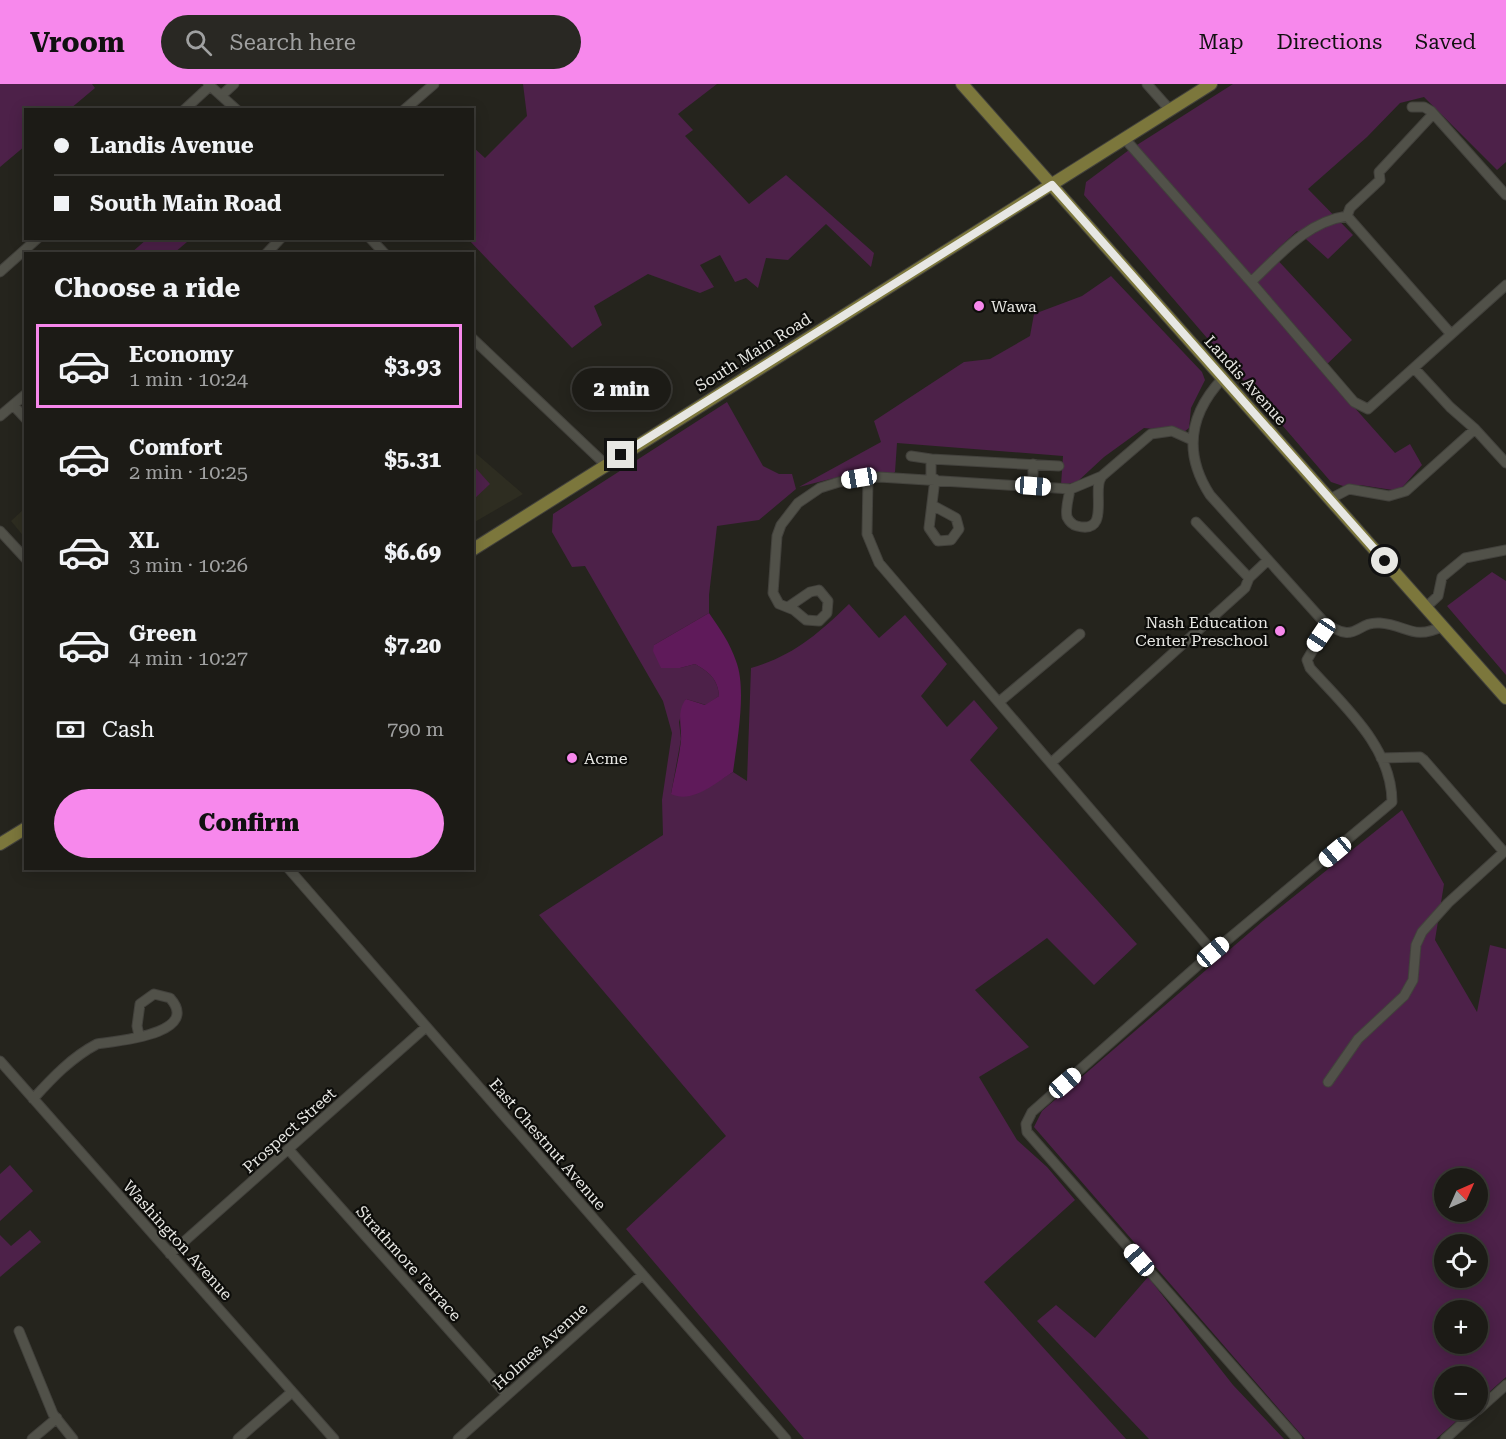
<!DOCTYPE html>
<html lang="en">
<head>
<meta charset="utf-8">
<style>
	:root { --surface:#1c1b16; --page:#292823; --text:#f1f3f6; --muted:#a0a1a1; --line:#3a3935; --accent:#f788ec }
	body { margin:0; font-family:"Roboto Serif",serif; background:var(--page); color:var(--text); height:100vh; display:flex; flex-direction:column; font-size:22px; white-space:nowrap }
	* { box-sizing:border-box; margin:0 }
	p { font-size:20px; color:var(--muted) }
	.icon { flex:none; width:33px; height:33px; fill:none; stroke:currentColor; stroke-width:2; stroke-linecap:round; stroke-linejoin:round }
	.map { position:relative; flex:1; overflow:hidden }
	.details { position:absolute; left:24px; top:168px; width:450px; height:618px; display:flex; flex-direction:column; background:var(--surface); border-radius:0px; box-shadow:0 3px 15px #0003,0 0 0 2px var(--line) }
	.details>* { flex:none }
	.top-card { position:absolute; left:24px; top:24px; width:450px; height:132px; border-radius:0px; box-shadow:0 3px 15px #0003,0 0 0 2px var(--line); display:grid; align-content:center; height:132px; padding:0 30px; background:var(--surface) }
	.needle { width:39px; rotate:45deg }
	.fabs { position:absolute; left:1434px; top:1084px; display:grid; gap:12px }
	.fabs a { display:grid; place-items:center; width:54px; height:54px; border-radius:50%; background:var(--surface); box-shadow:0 3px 15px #0003,0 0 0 2px var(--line); font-size:30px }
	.end { position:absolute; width:27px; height:27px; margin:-14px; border:8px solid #e7e7e3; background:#111; box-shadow:0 0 0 3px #111 }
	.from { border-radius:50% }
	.bubble { position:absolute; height:42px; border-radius:21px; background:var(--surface); box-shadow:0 3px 15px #0003,0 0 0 2px var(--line); font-size:20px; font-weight:800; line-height:42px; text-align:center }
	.car { position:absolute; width:18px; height:36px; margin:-18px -9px; border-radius:8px; box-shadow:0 0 4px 2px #0007; background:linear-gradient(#fff 24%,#345 0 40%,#fff 0 76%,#345 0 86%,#fff 0) }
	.top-card b { display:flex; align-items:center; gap:21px; height:57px; font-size:22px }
	.top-card b+b { border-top:2px solid var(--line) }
	.top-card i { width:15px; height:15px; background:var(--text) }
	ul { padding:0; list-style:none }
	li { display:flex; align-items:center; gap:18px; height:84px; margin:0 12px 9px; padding:0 18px; border:3px solid transparent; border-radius:0px }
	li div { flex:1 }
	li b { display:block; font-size:22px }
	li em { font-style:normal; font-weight:800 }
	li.current { border-color:var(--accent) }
	li>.icon { width:54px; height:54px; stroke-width:1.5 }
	h2 { padding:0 30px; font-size:27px; line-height:72px }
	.pay { display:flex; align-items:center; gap:15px; height:66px; padding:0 30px; font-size:22px }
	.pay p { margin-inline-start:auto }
	.cta { display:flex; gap:12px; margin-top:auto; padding:12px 30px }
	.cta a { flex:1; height:69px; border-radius:36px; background:var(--accent); color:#111; font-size:24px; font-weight:800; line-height:69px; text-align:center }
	header { display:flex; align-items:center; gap:36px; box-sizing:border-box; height:84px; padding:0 30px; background:var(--accent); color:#111 }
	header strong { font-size:28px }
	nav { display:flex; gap:33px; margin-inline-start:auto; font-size:21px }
	.search { width:420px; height:54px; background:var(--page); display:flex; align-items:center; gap:15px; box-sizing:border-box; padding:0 21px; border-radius:33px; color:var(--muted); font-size:22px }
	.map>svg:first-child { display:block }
	.built { fill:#2e2d21 }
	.green { fill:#4d2149; fill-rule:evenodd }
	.water { fill:#5f1a5a }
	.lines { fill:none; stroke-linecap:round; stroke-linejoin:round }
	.minor-casing { stroke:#42413c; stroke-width:11 }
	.major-casing { stroke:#42413c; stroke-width:14 }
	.minor { stroke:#515149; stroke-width:9 }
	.major { stroke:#7c773c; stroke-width:12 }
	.route { stroke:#e7e7e3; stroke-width:8 }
	.poi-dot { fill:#f788ec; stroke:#0d0d0a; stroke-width:2 }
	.labels { text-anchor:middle; stroke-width:4.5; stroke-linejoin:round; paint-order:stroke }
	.poi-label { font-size:16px; fill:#e7e7e3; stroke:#0d0d0a; text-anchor:start }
	.street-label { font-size:16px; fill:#e7e7e3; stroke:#0d0d0a }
</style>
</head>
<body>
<header>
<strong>Vroom</strong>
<div class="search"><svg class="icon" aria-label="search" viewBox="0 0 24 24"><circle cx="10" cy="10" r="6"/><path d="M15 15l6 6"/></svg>Search here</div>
<nav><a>Map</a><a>Directions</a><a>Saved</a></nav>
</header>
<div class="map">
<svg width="1506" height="1355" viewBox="0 0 1506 1355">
	<rect width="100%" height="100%" fill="#25241d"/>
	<!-- built -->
	<path class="built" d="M472 366 523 410 473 439H472Z
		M25 424V454L11 437Z"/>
	<!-- green -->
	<path class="green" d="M0 0H92L95 4 70 25 26 26 25 62 0 83Z
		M523 0H717L678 30 693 46 685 52 749 120 786 91 874 169 871 183 826 140 788 176 766 174 758 204 746 194 735 198 720 171 700 181 714 203 700 209 648 190 594 222 602 241 572 264 468 155 472 154 473 63 485 74 527 32Z
		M1233 0H1506V78L1497 86 1424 13 1400 19 1367 53 1308 105 1353 151 1328 175 1297 147 1272 170 1352 256 1321 286 1395 369 1410 360 1422 381 1399 407 1360 401 1343 402 1331 398 1084 111 1086 98 1129 66Z
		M147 155H184L187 158 174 169H131Z
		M1111 192 1202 288 1205 296 1191 324 1189 344 1184 348 1144 344 1104 373 1077 398 1061 401 1063 372 897 359 895 388 892 390H850L799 403 881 358 874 337 964 278 990 275 1030 252 1034 230 1082 212Z
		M727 318 763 382 779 390H792L796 405 759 436 717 442 709 511V529L654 561 680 584 695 580C709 588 718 595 719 612L706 621 686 615 679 638 681 655 671 710 705 705 733 688 747 697 751 584C793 572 818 550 849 520L879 554 905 531 947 580 921 612 947 643 974 616 998 644 970 676 1137 860 1094 901 1047 854 975 906 1029 963 979 993 1017 1056 1047 1083 1075 1116 984 1198 1126 1355H804L626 1145 726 1052 539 831 663 751 662 716 672 649 663 617 585 482 572 483 552 448 553 430Z
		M473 381 490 400 473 416Z
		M1492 488 1506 497V591L1447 522Z
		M1402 726 1444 800 1435 856 1477 928 1490 861 1506 865V1293L1478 1318V1293H1444V1326H1469L1436 1355H1305L1034 1043 1042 1027 1263 837ZM1444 1095H1478V1128H1444ZM1444 1161H1478V1194H1444ZM1444 1227H1478V1260H1444Z
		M10 1081 33 1107 0 1137V1090Z
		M30 1146 41 1158 0 1193V1151L11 1162Z
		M1148 1193 1233 1301 1284 1355H1149L1037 1237 1056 1221 1095 1254Z"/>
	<!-- water -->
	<path class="water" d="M709 529C720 545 730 559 736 577 747 605 737 658 733 688 715 699 693 720 671 710 674 693 679 675 681 657 682 643 676 628 686 615L705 621 719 612C718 595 709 588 695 580L680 584H661L653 567 654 561Z"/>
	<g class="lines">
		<defs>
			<path id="minor" d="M208 0 237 26
				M1147 0 1170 26
				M222 11 234 0
				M1412 23H1424L1431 27 1506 111
				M184 26 210 2
				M404 26 434 0
				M1433 30 1379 88 1380 96 1350 124 1347 132C1306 138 1280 171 1251 198L1354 318 1368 325 1506 201
				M1125 55 1251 198
				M1347 132 1451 250
				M370 154 385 170
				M266 170 281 154
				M0 188 38 154
				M472 254 606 381
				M1414 284 1450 323 1475 345
				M1223 294C1189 330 1183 369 1210 411L1323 537C1357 563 1355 537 1380 539 1407 541 1413 557 1443 542
				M13 321 26 335
				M0 332 26 310
				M911 372 931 375V395
				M931 375 1059 382
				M868 394 867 450 879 479 1213 868
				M1033 402V380
				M1070 405C1069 413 1065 424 1067 433 1069 437 1073 441 1077 442 1111 451 1092 406 1101 394
				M1330 415 1349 405 1389 412 1406 407 1475 345 1506 379
				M932 421 956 434 959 445 951 456 938 457 929 444 935 395
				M1196 438 1249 494 1268 476
				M0 447 26 475
				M788 523 810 508 819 506 828 517 827 529 819 537 806 536 794 526 779 520 773 509 777 452 781 441 798 419 820 404 839 398 879 393 1071 405 1102 392 1151 350 1172 347 1192 356
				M1426 523 1438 512 1442 493 1465 474 1506 466
				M999 618 1080 550
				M1381 674 1420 673 1424 676 1504 768 1506 767
				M1051 679 1245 504 1249 494
				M288 784 786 1355
				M0 977 334 1355
				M1328 998 1358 955 1404 912 1413 896 1416 861 1422 848 1448 819 1504 768
				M33 1015C52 994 72 973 97 960 117 957 202 950 170 914L154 910 140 920 137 942 139 951
				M289 1066 507 1311
				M170 1170 426 943
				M19 1247 53 1330 73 1355
				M1478 1326 1506 1301
				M32 1355 57 1334
				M238 1355 292 1308
				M458 1355 642 1191
				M1297 1355 1027 1048 1026 1040 1032 1028 1213 868 1392 718C1392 663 1344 622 1310 584L1307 576 1328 540
				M1445 1355 1477 1326"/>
			<path id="major" d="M962 0 1506 614
				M472 466 1211 0
				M0 760 26 744"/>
		</defs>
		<!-- minor casing -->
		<use href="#minor" class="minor-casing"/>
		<!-- major casing -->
		<use href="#major" class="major-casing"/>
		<!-- minor -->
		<use href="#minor" class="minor"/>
		<!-- major -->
		<use href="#major" class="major"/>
	</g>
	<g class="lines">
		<!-- route -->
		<path class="route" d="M621 371 1052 101 1385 477"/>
	</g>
	<!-- markers -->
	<g class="poi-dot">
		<circle cx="979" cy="222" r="6"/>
		<circle cx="1280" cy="547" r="6"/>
		<circle cx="572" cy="674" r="6"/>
	</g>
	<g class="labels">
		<!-- poi labels -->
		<g class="poi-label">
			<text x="991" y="228">Wawa</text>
			<text x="1268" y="544" text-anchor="end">Nash Education<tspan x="1268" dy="18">Center Preschool</tspan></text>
			<text x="584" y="680">Acme</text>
		</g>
		<!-- street labels -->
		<g class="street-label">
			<text transform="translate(753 268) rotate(-32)" y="6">South Main Road</text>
			<text transform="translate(1246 296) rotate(48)" y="6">Landis Avenue</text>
			<text transform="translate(289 1046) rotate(-42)" y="6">Prospect Street</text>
			<text transform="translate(548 1060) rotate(49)" y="6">East Chestnut Avenue</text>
			<text transform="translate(178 1156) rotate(48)" y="6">Washington Avenue</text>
			<text transform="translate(409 1179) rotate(48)" y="6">Strathmore Terrace</text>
			<text transform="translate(540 1262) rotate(-42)" y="6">Holmes Avenue</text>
		</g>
	</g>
</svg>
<div class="fabs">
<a><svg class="needle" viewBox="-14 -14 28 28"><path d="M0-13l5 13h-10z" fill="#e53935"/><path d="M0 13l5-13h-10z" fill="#a0a1a1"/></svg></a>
<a><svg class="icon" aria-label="locate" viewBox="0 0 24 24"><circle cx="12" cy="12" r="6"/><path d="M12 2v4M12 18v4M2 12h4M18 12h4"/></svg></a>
<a>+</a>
<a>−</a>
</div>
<i class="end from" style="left:1385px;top:477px"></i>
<i class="end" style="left:621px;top:371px"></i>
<div class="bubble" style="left:572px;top:284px;width:99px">2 min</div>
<i class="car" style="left:859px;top:394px;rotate:260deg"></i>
<i class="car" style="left:1033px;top:402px;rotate:94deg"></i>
<i class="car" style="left:1321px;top:551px;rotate:214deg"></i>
<i class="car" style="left:1335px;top:768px;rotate:230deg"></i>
<i class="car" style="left:1213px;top:868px;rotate:50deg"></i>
<i class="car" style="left:1065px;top:999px;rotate:49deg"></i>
<i class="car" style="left:1139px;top:1176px;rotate:319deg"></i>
<div class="top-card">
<b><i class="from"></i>Landis Avenue</b>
<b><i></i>South Main Road</b>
</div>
<section class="details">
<h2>Choose a ride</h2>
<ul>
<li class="current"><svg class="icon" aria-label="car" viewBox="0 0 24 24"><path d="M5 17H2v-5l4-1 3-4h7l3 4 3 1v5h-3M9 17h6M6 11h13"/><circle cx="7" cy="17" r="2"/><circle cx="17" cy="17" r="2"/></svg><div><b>Economy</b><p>1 min · 10:24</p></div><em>$3.93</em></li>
<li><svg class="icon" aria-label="car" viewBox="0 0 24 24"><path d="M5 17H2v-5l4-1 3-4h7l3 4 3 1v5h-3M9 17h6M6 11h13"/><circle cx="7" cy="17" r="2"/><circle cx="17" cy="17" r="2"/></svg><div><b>Comfort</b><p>2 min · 10:25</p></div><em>$5.31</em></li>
<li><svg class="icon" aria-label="car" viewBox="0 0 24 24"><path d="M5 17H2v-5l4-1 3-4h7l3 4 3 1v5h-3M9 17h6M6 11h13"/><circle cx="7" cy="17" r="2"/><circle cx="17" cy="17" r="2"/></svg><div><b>XL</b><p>3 min · 10:26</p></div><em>$6.69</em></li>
<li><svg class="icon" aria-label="car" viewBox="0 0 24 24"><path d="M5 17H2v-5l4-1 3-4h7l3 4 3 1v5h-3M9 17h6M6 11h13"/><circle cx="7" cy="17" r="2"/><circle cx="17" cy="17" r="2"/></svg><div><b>Green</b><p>4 min · 10:27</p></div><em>$7.20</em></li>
</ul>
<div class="pay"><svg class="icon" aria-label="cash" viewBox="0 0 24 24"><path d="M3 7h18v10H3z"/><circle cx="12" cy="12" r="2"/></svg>Cash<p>790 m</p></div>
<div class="cta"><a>Confirm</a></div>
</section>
</div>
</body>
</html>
